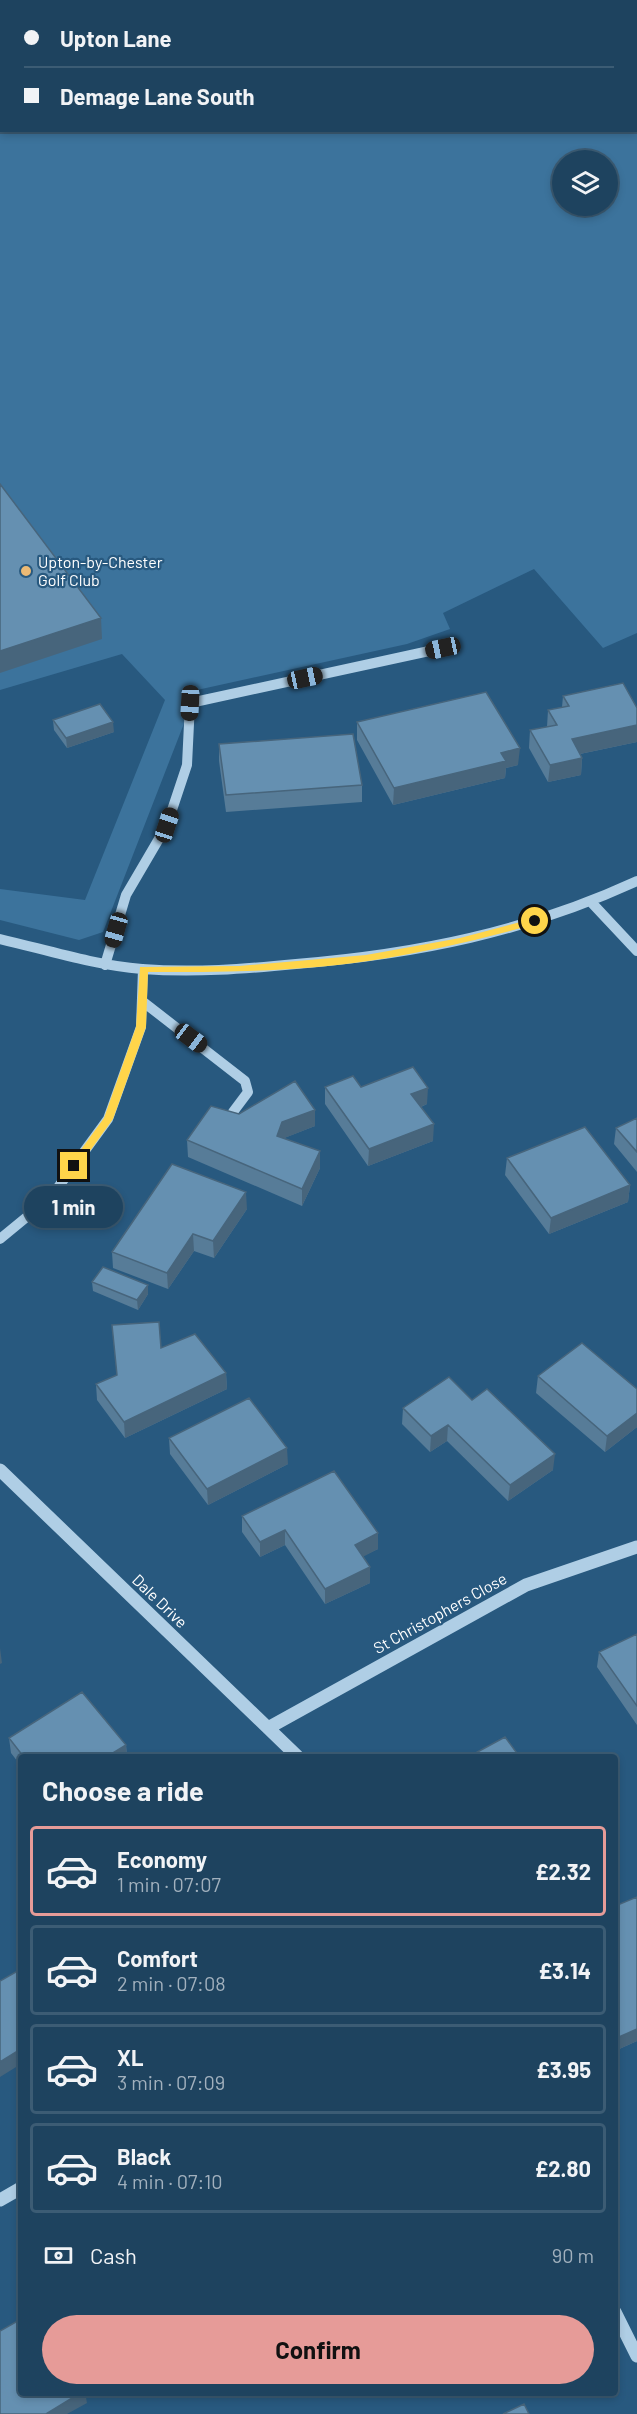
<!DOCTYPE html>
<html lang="en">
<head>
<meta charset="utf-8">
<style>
	:root { --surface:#1e435f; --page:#264a65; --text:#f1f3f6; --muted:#a1b0bd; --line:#3c5c74; --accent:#e69b98 }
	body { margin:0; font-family:Barlow,sans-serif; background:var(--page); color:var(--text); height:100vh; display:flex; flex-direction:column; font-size:22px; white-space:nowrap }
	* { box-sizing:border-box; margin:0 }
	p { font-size:20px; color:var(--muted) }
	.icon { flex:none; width:33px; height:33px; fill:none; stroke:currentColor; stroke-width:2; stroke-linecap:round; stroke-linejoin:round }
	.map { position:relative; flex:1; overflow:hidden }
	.sheet { position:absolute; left:18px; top:1754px; width:600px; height:642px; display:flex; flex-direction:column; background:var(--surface); border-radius:6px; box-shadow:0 3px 9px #0003,0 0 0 2px var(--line) }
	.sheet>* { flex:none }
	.banner { position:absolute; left:0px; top:0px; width:638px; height:132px; box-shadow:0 3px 9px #0003,0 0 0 2px var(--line); display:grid; align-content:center; height:132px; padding:0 24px; background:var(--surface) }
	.tools { position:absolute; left:552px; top:150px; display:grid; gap:12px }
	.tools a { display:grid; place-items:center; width:66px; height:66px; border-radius:50%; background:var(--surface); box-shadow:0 3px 9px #0003,0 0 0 2px var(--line); font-size:30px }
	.end { position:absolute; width:27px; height:27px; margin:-14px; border:8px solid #ffd54a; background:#111; box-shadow:0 0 0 3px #111 }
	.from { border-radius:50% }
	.bubble { position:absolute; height:42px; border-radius:21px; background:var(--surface); box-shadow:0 3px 9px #0003,0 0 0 2px var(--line); font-size:20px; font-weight:700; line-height:42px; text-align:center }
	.car { position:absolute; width:18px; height:36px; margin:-18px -9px; border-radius:8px; box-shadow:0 0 4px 2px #0007; background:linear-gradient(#222 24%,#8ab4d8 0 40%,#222 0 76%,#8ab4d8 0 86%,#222 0) }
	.banner b { display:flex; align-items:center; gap:21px; height:57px; font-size:22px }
	.banner b+b { border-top:2px solid var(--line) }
	.banner i { width:15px; height:15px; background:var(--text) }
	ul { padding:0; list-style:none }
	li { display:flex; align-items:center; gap:18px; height:90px; margin:0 12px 9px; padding:0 12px; border:3px solid var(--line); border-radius:6px }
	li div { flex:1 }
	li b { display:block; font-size:22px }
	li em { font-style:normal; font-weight:700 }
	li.on { border-color:var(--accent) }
	li>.icon { width:54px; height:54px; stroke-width:1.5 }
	h2 { padding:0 24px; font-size:27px; line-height:72px }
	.pay { display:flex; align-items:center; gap:15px; height:66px; padding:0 24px; font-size:22px }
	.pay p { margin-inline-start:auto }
	.primary-button { display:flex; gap:12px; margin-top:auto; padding:12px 24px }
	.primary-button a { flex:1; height:69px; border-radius:36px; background:var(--accent); color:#111; font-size:24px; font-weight:700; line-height:69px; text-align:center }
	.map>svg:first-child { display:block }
	.green { fill:#3c739c; fill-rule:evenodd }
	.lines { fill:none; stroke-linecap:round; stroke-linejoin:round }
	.minor-far1 { stroke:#afcee5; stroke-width:10 }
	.minor { stroke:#afcee5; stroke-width:13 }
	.wall { fill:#577c98 }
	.shaded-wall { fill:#47657c }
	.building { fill:#6590b1; stroke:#47657c; stroke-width:1.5 }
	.route { fill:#ffd54a }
	.poi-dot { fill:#ecba75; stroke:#28597f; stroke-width:2 }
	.labels { text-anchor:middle; stroke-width:4.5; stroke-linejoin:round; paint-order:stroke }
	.poi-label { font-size:16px; fill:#fff; stroke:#28597f; text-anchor:start }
	.street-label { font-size:16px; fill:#fff; stroke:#28597f }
</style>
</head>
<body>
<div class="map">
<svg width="637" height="2414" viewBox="0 0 637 2414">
	<rect width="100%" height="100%" fill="#28597f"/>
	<!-- green -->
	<path class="green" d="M0 0H637V633L603 648 534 569 443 613 450 629 407 644 197 690 103 932 79 940 0 920V889L85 900 165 700 122 654 0 690ZM2 2H636V130H2ZM562 160H608V206H562Z"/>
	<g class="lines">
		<!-- minor-far1 -->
		<path class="minor-far1" d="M591 902 637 951
			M0 939C47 950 94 965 142 969 193 973 245 969 296 964 417 954 526 932 637 881
			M105 965 126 895 167 825 187 765 190 703 443 648
			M142 1001 245 1081 248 1092 233 1112
			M0 1239 51 1197 108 1119 141 1027 143 969"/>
		<!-- minor -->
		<path class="minor" d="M0 1470 297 1756
			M268 1728 526 1585 637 1547
			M0 2200 21 2188
			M615 2312 637 2356"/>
	</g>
	<!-- wall -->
	<path class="wall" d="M563 696 637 708V742L580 754 582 758 581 775 548 782 529 748 530 730 547 727 548 710 562 707Z
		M53 720 114 732 67 748 54 730Z
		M357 722 518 765 506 768 505 778 393 805 357 740Z
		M219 744 362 785V802L226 812 219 761Z
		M325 1087H361L427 1104 421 1107 433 1141 368 1166 325 1104Z
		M315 1110V1126L284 1138 320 1168 302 1206 188 1157 187 1140 239 1114Z
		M637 1118V1172L614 1144 616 1128Z
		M507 1158 630 1185 628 1202 549 1234 505 1175Z
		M247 1209 214 1258 194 1251 168 1289 113 1268 112 1252Z
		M92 1282 148 1294 138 1310 93 1291Z
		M226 1373 227 1389 125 1438 97 1400 96 1384 117 1375Z
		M538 1376 637 1389V1427L605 1452 536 1393Z
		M472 1400 553 1470 508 1501 447 1441 430 1452 402 1424 403 1408Z
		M169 1438 288 1464 208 1505 170 1454Z
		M242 1516 378 1549 363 1556 370 1567V1583L325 1604 285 1545 260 1557 242 1532Z
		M637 1634V1725L597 1667 599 1652Z
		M9 1738 126 1745 127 1756H21V1766L11 1753Z
		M637 1897V2041L617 2050 615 2047V1906Z"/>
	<!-- shaded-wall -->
	<path class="shaded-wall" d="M101 618 102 639 0 673V651Z
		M113 722 114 732 67 748 66 738Z
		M637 725V742L570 756 572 739Z
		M520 748 518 765 506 768 505 778 393 805 394 788 501 753Z
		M582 758 581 775 548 782 550 765Z
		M428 1088 427 1104 411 1111V1094Z
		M315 1110V1126L282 1139 277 1136 282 1122Z
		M434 1124 433 1141 368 1166 369 1149Z
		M320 1151V1168L302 1206V1189Z
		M630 1185 628 1202 549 1234 551 1218Z
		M246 1192 247 1209 214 1258 213 1241Z
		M193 1234 194 1251 168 1289 167 1273Z
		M148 1285V1294L138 1310 137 1300Z
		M226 1373 227 1389 125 1438 124 1422Z
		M637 1413V1427L605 1452 607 1436Z
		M448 1425 447 1441 430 1452 431 1436Z
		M287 1448 288 1464 208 1505 207 1489Z
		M555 1454 553 1470 508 1501 510 1485Z
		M285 1530V1545L260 1557V1542Z
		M378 1533V1549L355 1561V1545Z
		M370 1567V1583L325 1604V1589Z
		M0 1648 2 1663 0 1664Z
		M126 1745 127 1756H108Z
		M637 2029V2041L617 2050 619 2037Z
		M21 2049V2064L0 2077V2062Z
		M82 2392H85L87 2403 67 2414H46Z"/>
	<!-- building -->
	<path class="building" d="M0 484 101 618 0 651Z
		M623 683 637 708V725L572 739 582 758 550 765 530 730 557 725 548 710 569 706 563 696Z
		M486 692 520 748 501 753 506 761 394 788 357 722Z
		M100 704 113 722 66 738 53 720Z
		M353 734 362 785 226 795 219 744Z
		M413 1067 428 1088 411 1094 434 1124 369 1149 325 1087 353 1076 361 1087Z
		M295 1081 315 1110 282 1122 277 1136 320 1151 302 1189 187 1140 211 1106 239 1114Z
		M637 1118V1152L616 1128Z
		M585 1127 630 1185 551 1218 507 1158Z
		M172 1164 246 1192 213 1241 193 1234 167 1273 112 1252Z
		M103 1267 148 1285 137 1300 92 1282Z
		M159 1322 161 1348 195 1334 226 1373 124 1422 96 1384 117 1375 112 1325Z
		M582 1343 637 1389V1413L607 1436 538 1376Z
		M449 1377 472 1400 487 1389 555 1454 510 1485 448 1425 431 1436 403 1408Z
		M249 1398 287 1448 207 1489 169 1438Z
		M334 1471 378 1533 355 1545 370 1567 325 1589 285 1530 260 1542 242 1516Z
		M637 1634V1706L599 1652Z
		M82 1692 126 1745 108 1756H23L9 1738Z
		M505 1737 519 1756H470Z
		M637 1897V2029L619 2037 615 2029V1906Z
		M21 1969V2049L0 2062V1981Z
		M21 2319V2392H82L46 2414H0V2331Z
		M524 2404 529 2414H503Z"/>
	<!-- route -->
	<path class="route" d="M535 918 540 921 539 923C482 939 426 952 368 961 295 972 221 972 148 972L146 1027 113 1119 77 1169H70L69 1166 104 1118 136 1027 140 967 239 966 366 955 460 938Z"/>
	<!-- markers -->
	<circle class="poi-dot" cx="26" cy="571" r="6"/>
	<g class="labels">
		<!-- poi labels -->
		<g class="poi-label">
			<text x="38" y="568">Upton-by-Chester<tspan x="38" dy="18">Golf Club</tspan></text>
		</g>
		<!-- street labels -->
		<g class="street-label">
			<text transform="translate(160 1601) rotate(44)" y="6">Dale Drive</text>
			<text transform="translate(440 1613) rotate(-29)" y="6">St Christophers Close</text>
		</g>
	</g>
</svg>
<div class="tools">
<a><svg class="icon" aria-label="layers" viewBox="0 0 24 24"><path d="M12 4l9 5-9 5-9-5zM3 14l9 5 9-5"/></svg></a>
</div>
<i class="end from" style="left:535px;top:921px"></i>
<i class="end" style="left:74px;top:1166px"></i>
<div class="bubble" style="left:24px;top:1186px;width:99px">1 min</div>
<i class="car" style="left:443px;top:648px;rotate:258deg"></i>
<i class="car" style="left:305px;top:678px;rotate:78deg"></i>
<i class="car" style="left:190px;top:703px;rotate:183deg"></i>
<i class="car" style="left:167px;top:825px;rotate:18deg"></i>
<i class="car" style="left:116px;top:930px;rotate:196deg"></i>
<i class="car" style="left:191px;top:1038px;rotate:127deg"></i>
<div class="banner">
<b><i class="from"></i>Upton Lane</b>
<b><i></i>Demage Lane South</b>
</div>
<section class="sheet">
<h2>Choose a ride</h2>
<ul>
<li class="on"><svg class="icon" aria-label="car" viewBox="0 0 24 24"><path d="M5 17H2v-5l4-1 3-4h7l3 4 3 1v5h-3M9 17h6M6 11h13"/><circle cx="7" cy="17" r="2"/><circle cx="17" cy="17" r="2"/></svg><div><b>Economy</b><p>1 min · 07:07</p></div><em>£2.32</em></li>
<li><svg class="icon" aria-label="car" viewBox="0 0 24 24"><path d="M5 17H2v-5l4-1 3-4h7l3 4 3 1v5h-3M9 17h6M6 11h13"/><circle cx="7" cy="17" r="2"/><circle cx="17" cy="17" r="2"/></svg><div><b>Comfort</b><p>2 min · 07:08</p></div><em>£3.14</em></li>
<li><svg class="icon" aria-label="car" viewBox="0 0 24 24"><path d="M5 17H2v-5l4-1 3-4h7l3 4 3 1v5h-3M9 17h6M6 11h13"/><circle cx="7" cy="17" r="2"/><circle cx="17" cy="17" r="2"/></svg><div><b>XL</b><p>3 min · 07:09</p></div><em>£3.95</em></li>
<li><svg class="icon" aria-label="car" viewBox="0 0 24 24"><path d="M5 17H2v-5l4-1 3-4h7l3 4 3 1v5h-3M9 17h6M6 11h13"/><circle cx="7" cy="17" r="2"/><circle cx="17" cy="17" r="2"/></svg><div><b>Black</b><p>4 min · 07:10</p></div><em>£2.80</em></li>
</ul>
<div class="pay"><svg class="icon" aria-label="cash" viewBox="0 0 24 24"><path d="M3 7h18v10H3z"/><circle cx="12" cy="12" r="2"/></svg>Cash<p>90 m</p></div>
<div class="primary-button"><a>Confirm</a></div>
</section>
</div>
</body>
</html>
